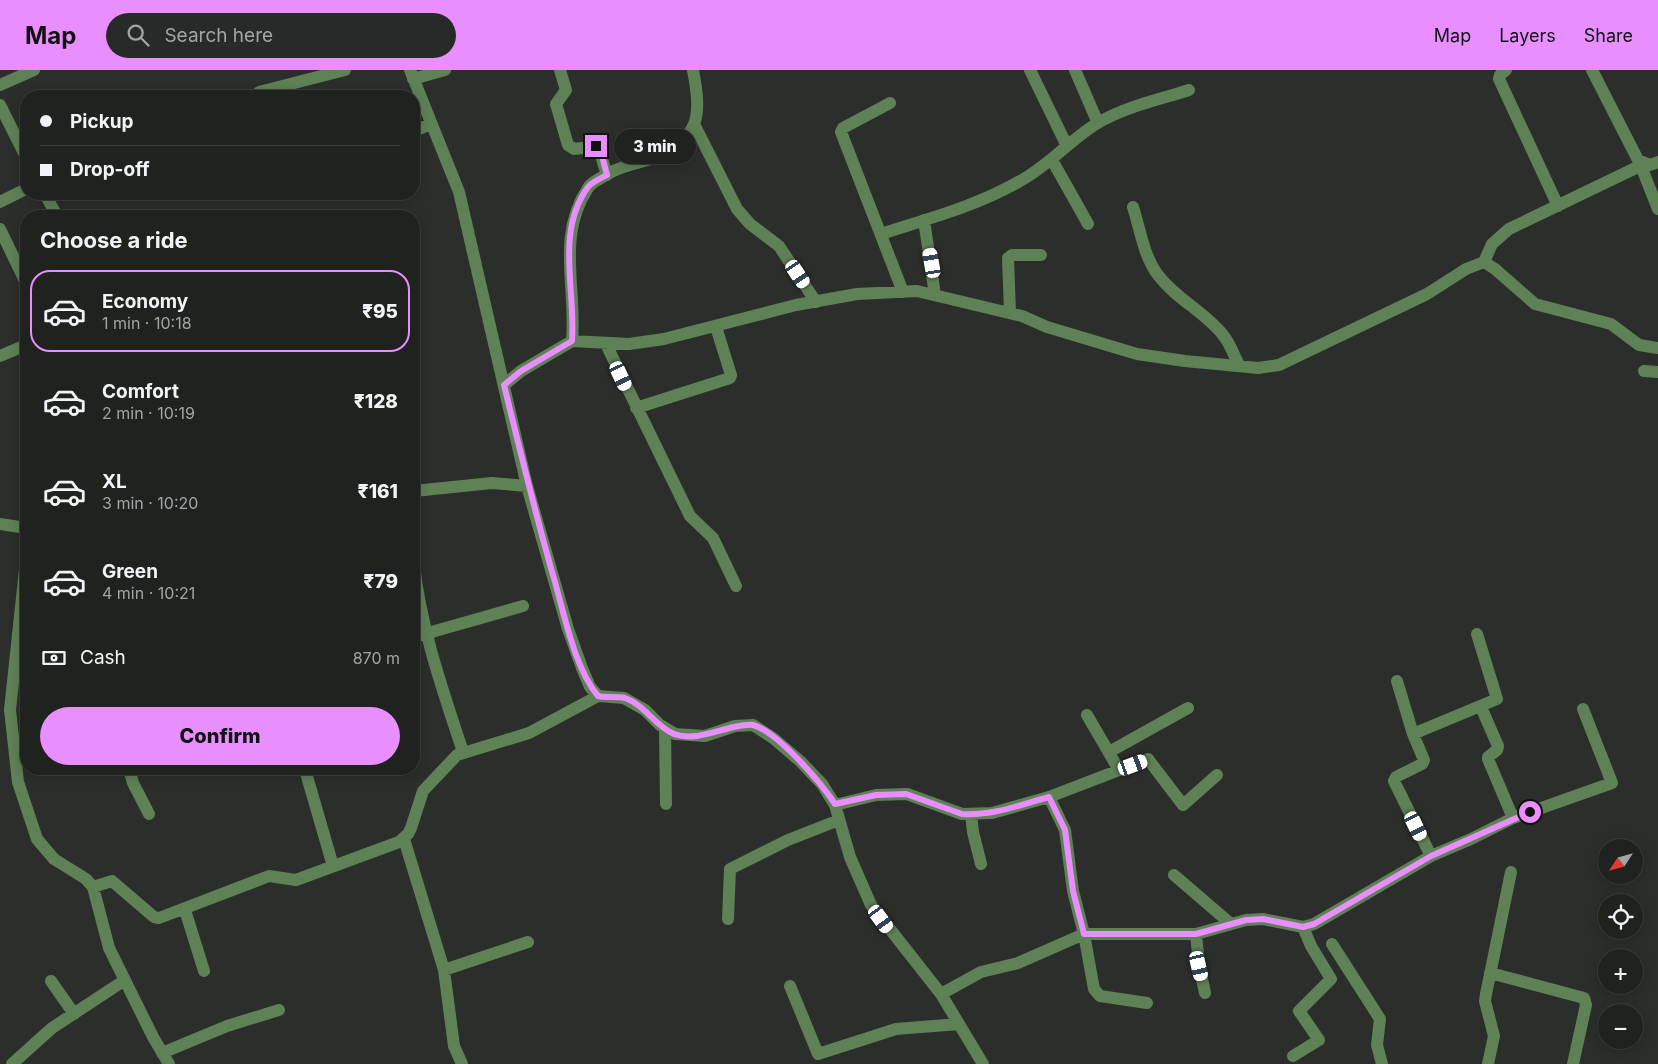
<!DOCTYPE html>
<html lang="en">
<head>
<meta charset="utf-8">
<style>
	:root { --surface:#202220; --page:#282a29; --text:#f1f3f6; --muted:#a2a4a5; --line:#3d3f3e; --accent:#e98efe }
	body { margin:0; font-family:Inter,sans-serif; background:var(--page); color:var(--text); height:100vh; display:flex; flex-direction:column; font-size:19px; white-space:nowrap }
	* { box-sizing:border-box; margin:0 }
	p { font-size:16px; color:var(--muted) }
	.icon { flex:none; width:28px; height:28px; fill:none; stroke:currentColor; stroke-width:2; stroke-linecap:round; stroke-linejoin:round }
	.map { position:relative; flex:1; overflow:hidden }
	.drawer { position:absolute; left:20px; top:140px; width:400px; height:565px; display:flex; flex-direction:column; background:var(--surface); border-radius:20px; box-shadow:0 2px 12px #0003,0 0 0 1px var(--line) }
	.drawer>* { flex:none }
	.banner { position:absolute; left:20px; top:20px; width:400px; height:110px; border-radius:20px; box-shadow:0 2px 12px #0003,0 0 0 1px var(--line); display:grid; align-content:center; height:110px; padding:0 20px; background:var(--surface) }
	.needle { width:32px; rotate:234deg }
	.tools { position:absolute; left:1598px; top:769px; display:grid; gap:10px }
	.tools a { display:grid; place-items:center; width:45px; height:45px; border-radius:50%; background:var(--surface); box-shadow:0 2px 12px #0003,0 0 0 1px var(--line); font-size:25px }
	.end { position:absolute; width:22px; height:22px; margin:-11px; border:6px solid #e98efe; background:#111; box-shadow:0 0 0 2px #111 }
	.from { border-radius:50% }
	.bubble { position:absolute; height:35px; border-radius:18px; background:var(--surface); box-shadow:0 2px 12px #0003,0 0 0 1px var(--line); font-size:16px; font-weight:800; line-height:35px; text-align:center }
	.car { position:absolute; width:15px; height:30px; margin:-15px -8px; border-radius:6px; box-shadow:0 0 4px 1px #0007; background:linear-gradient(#fff 24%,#345 0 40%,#fff 0 76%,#345 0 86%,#fff 0) }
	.banner b { display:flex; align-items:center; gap:18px; height:48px; font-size:19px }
	.banner b+b { border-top:1px solid var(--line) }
	.banner i { width:12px; height:12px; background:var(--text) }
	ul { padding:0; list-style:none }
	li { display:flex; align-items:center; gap:15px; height:82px; margin:0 10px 8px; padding:0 10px; border:2px solid transparent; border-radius:20px }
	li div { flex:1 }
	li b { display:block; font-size:19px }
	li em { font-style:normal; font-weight:800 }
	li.on { border-color:var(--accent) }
	li>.icon { width:45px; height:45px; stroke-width:1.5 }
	h2 { padding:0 20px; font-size:22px; line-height:60px }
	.pay { display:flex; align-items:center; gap:12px; height:55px; padding:0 20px; font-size:19px }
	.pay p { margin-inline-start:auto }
	.primary-button { display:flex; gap:10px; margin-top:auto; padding:10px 20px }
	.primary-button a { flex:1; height:58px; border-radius:30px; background:var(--accent); color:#111; font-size:20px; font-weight:800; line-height:58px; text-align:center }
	header { display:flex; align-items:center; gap:30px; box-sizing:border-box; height:70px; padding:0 25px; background:var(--accent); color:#111 }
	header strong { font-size:24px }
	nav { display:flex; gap:28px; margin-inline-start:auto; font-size:18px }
	.search { width:350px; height:45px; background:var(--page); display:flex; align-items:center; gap:12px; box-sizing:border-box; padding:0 18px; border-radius:28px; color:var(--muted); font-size:19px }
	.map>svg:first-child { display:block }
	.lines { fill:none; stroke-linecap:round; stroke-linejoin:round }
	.minor { stroke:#5f8156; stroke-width:12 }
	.route { stroke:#e98efe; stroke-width:6 }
</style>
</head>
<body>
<header>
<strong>Map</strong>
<div class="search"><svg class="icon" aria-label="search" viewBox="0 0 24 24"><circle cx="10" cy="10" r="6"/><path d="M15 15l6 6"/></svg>Search here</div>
<nav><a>Map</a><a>Layers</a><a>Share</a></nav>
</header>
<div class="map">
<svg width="1658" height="994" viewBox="0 0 1658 994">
	<rect width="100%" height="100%" fill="#2b2e2b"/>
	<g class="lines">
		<!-- minor -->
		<path class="minor" d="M410 0 459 122 527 416 568 559 582 598 590 617 598 626 624 628 645 640 660 655 675 664 705 666 735 656 753 655 773 668 800 691 822 714 835 735 850 787 871 835 941 924 983 994
			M560 0 566 20 556 34 568 75 574 79 598 76 607 105
			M1030 0 1067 76
			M1075 0 1098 53
			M1506 0 1500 5 1499 9 1558 136
			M1592 0 1638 90 1650 95 1658 92
			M413 9 445 0
			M0 15 34 0
			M259 22 345 0
			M890 33 843 58 841 62 903 222
			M0 35 26 87
			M694 54 737 139 750 154 779 176 816 232
			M414 61 431 54
			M1052 90 1088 154
			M1641 96 1658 139
			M45 124 57 146
			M0 132 26 119
			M1133 137C1140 159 1144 187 1158 205 1176 229 1205 242 1223 265 1230 273 1234 286 1239 295
			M924 150 935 225
			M0 159 26 213
			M881 164C927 149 977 136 1020 111 1048 96 1069 71 1096 54 1124 37 1158 30 1189 20
			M1484 192 1492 174 1509 159 1644 94
			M1010 243 1008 188 1012 185H1041
			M572 271C577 219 556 166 588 118 591 112 600 109 606 105 620 96 637 94 653 88 700 68 702 47 693 0
			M606 274 690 446 713 468 736 516
			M0 286 26 275
			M1644 301 1658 302
			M504 315 521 301 572 271 629 274 664 269 796 235 857 224 917 221 1022 246 1047 257 1137 284 1185 291 1258 298 1279 295 1427 224 1466 199 1484 192 1495 199 1535 234 1611 254 1639 275 1658 278
			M636 338 730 308 731 305 716 257
			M414 421 492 413 527 416
			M0 454 26 458
			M26 490 10 640 18 712 37 769 54 789 86 809 93 817 109 878 153 967 169 994
			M414 495C421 559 443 621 463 682
			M414 567 523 536
			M1397 611 1413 664 1424 690 1422 694 1396 707 1394 711 1431 786
			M1481 637 1498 676 1497 680 1488 687V689L1513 748
			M1087 645 1119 700
			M665 658 666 734
			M1413 664 1497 629 1477 564
			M1109 682 1188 638
			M129 699 133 713 149 744
			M308 699 306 703 333 796
			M1049 727 1065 760 1073 821 1084 864 1094 919 1100 926 1147 933
			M835 735 876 725 907 724 962 744 992 743 1049 727 1148 689 1183 735 1217 705
			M971 744 973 762 981 794
			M404 769 444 900 454 976 462 994
			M1174 805 1231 854
			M93 817 112 811 154 847 159 848 269 806 296 810 399 772 408 764 411 758 423 721 457 685 529 663 598 626
			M185 840 204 901
			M728 849 730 799 788 770 839 750
			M1196 864 1199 895 1205 923
			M1332 874 1380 949 1377 975 1382 994
			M444 900 528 872
			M1490 903 1584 928 1586 935 1573 994
			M51 911 74 944
			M790 916 818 984 896 959 959 954
			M941 924 981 902 1018 893 1084 864H1196L1246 850 1263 849 1303 857 1314 854 1431 786 1471 769 1513 748 1612 713 1583 639
			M162 983 227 956 279 940
			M1293 986 1319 970 1299 941 1331 909 1311 876 1303 857
			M12 994 52 958 125 910
			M1488 994 1494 966 1485 931 1486 924 1511 802"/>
	</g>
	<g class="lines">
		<!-- route -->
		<path class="route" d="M596 76 600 78 607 105C601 108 592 112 588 117 555 162 576 221 572 271L521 301 504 315C520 381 536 447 555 512 565 548 575 598 598 626 606 628 617 626 625 628 645 635 655 656 674 664 694 671 715 661 734 657 739 656 748 654 753 655 778 662 821 713 835 734L876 725 906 724 962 744C992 746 1020 735 1049 727L1065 760 1073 821 1084 864H1196L1246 850 1263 849 1303 857 1314 854 1431 786 1530 742"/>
	</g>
</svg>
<div class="tools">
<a><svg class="needle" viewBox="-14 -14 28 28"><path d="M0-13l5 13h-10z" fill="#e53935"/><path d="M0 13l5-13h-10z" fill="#a2a4a5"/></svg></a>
<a><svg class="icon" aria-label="locate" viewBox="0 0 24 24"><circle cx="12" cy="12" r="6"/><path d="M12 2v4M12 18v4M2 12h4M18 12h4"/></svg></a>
<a>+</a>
<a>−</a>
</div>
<i class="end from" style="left:1530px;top:742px"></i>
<i class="end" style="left:596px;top:76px"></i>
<div class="bubble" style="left:614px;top:59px;width:82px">3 min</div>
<i class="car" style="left:932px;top:193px;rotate:350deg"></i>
<i class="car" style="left:798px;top:204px;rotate:146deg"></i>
<i class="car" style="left:621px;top:306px;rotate:155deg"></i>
<i class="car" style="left:1133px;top:695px;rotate:70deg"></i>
<i class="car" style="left:1416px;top:756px;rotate:154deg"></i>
<i class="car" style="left:881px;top:849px;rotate:144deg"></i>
<i class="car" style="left:1199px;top:896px;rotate:167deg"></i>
<div class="banner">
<b><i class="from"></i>Pickup</b>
<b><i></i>Drop-off</b>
</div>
<section class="drawer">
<h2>Choose a ride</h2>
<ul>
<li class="on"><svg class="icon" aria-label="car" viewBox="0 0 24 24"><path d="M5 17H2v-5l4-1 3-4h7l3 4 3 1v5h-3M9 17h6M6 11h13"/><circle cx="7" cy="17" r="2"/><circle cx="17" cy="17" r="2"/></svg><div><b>Economy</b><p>1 min · 10:18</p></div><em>₹95</em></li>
<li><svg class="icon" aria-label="car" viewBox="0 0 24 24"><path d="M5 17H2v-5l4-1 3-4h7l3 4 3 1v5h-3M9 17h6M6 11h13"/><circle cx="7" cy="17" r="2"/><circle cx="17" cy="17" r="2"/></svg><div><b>Comfort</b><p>2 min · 10:19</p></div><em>₹128</em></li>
<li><svg class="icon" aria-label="car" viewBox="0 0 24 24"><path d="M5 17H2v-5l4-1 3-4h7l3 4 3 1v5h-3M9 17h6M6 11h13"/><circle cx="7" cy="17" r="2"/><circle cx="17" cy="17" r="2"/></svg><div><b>XL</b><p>3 min · 10:20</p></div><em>₹161</em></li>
<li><svg class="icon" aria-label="car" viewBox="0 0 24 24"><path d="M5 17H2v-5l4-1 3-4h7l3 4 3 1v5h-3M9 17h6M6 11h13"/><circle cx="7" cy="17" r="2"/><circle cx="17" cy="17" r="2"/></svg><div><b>Green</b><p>4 min · 10:21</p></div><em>₹79</em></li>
</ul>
<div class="pay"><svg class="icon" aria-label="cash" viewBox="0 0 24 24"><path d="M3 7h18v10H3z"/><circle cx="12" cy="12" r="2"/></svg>Cash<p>870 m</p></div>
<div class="primary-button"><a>Confirm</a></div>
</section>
</div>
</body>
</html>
